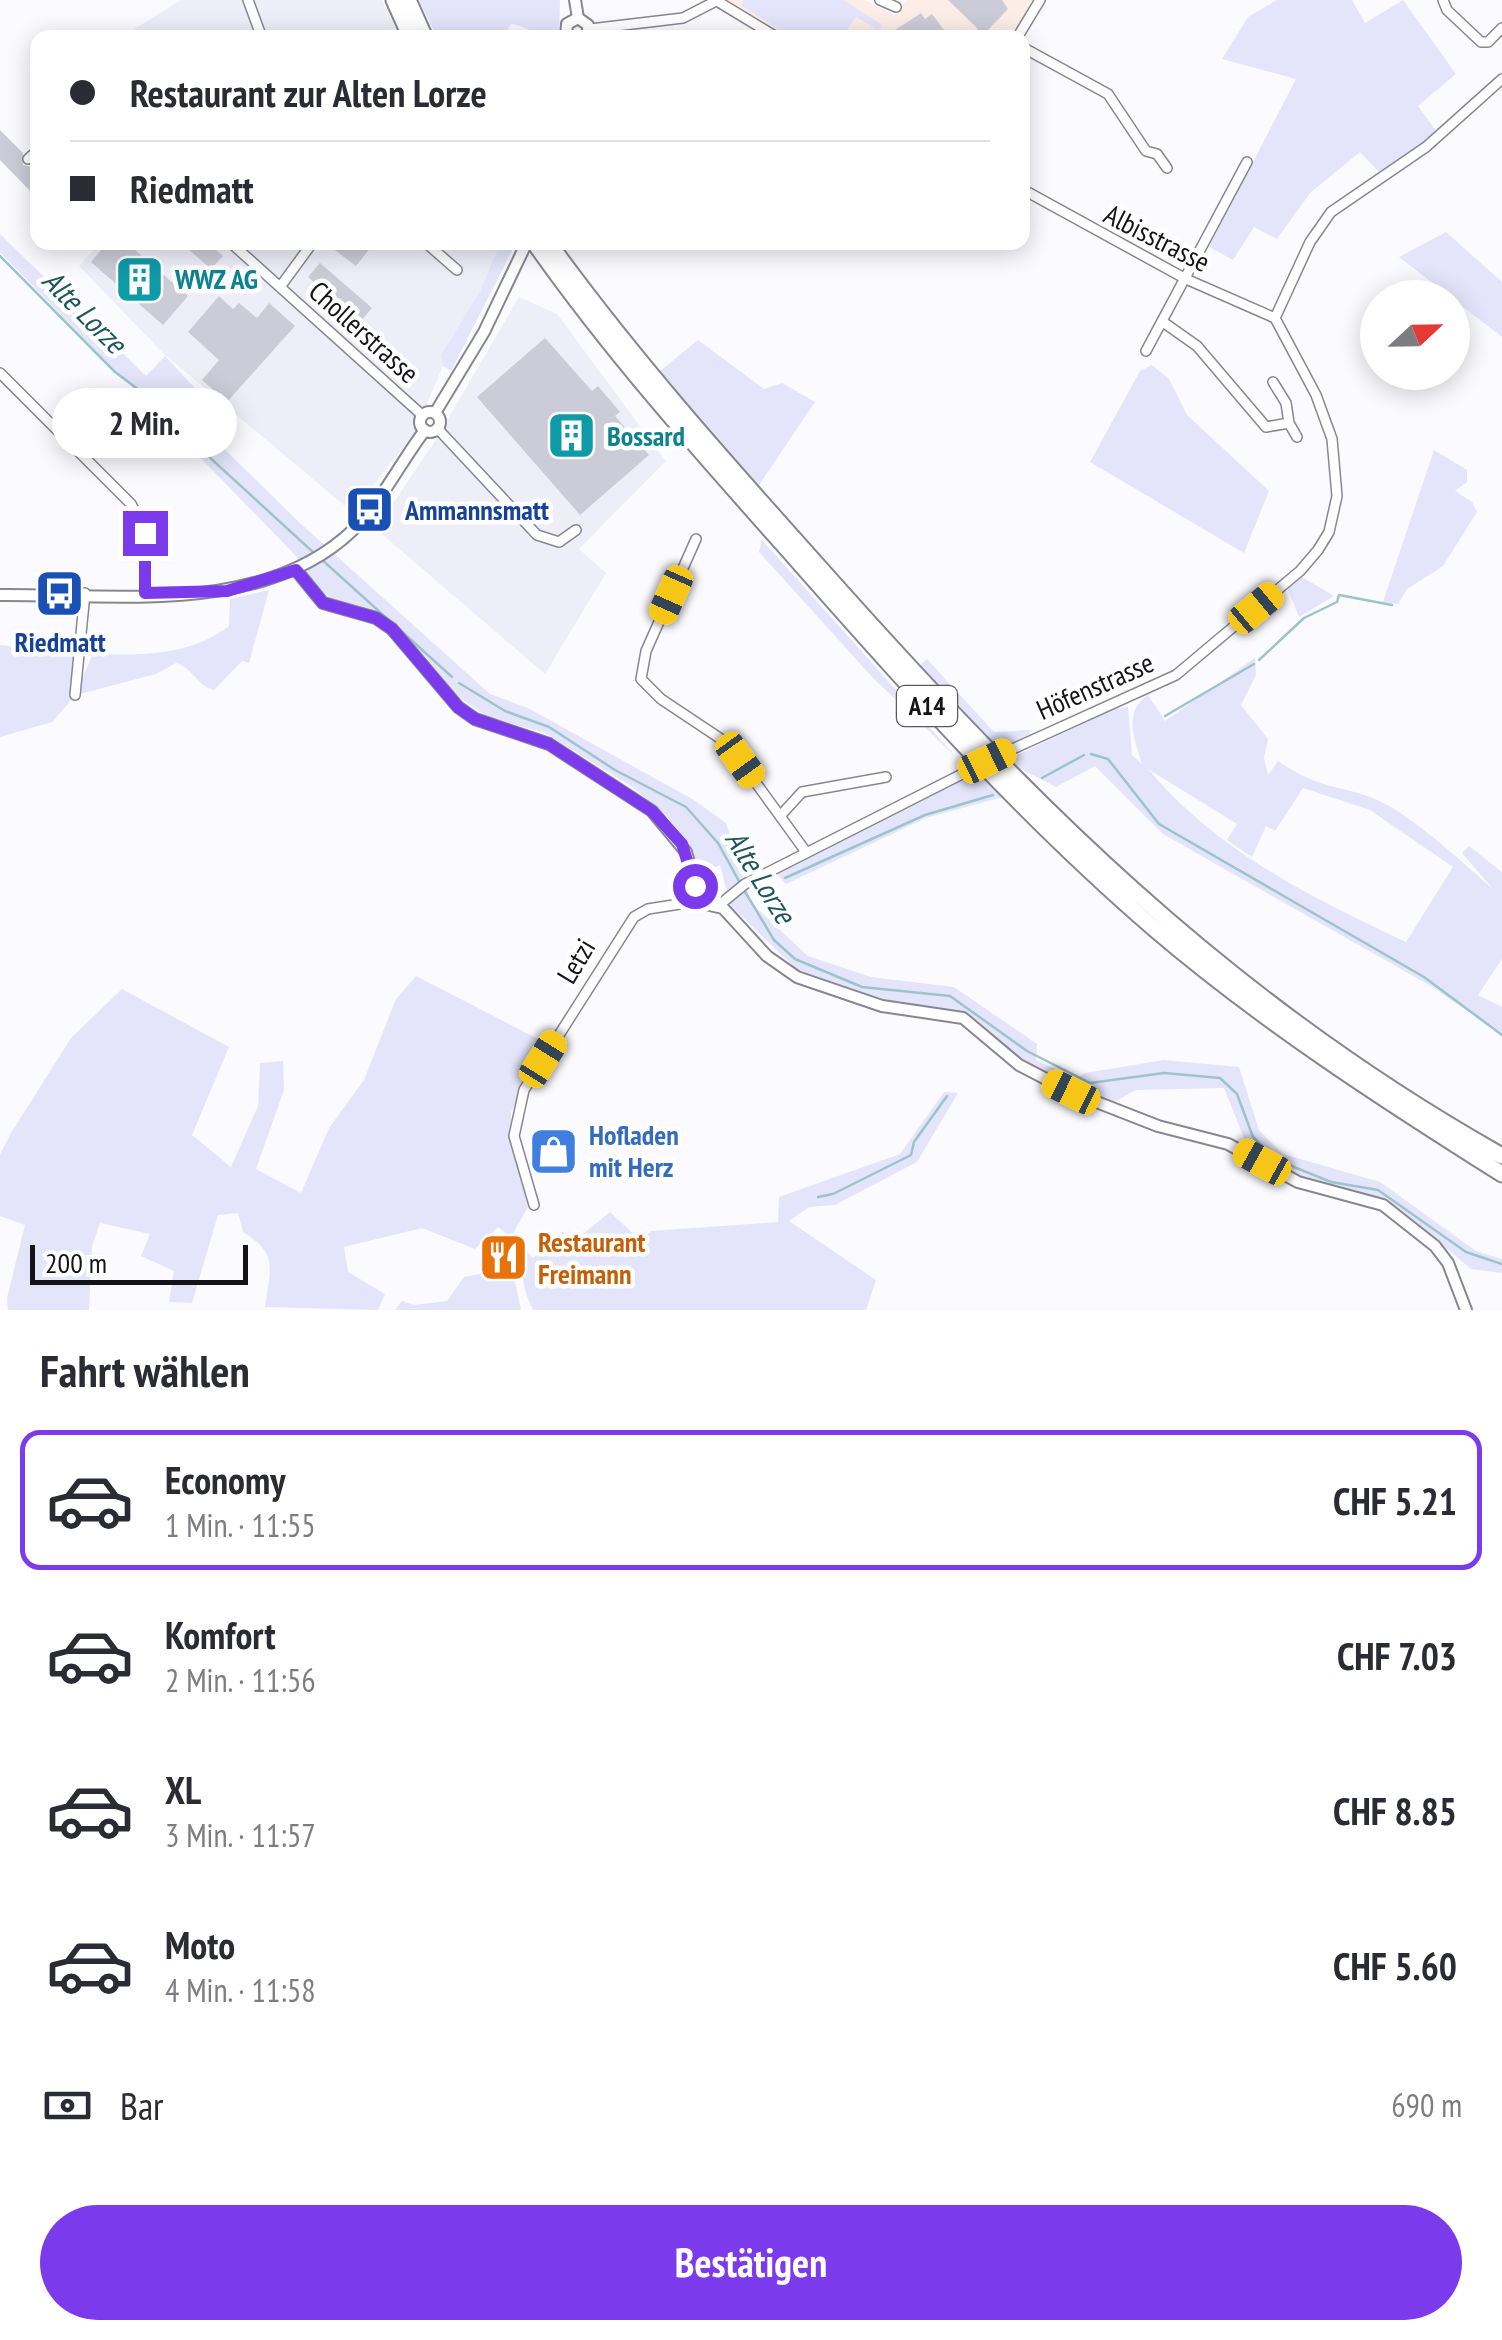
<!DOCTYPE html>
<html lang="de">
<head>
<meta charset="utf-8">
<style>
	:root { --surface:#fff; --page:#f2f2f3; --text:#2b2b33; --muted:#7c7c81; --line:#e1e1e2; --accent:#7c3aed }
	body { margin:0; font-family:"PT Sans Narrow",sans-serif; background:var(--page); color:var(--text); height:100vh; display:flex; flex-direction:column; font-size:38px; white-space:nowrap }
	* { box-sizing:border-box; margin:0 }
	p { font-size:32px; color:var(--muted) }
	.icon { flex:none; width:55px; height:55px; fill:none; stroke:currentColor; stroke-width:2; stroke-linecap:round; stroke-linejoin:round }
	.map { position:relative; height:1310px; overflow:hidden }
	.sheet { display:flex; flex-direction:column; background:var(--surface); flex:1 }
	.sheet>* { flex:none }
	.guide { position:absolute; left:30px; top:30px; width:1000px; height:220px; border-radius:20px; box-shadow:0 5px 25px #0003; display:grid; align-content:center; height:220px; padding:0 40px; background:var(--surface) }
	.needle { width:65px; rotate:68deg }
	.buttons { position:absolute; left:1360px; top:280px; display:grid; gap:20px }
	.buttons a { display:grid; place-items:center; width:110px; height:110px; border-radius:50%; background:var(--surface); box-shadow:0 5px 25px #0003; font-size:50px }
	.scale { position:absolute; left:30px; bottom:25px; width:218px; box-sizing:border-box; padding-left:10px; border:5px solid #141418; border-top:0; font-size:28px; line-height:35px; white-space:nowrap; color:#141418; -webkit-text-stroke:8px #fff; paint-order:stroke }
	.end { position:absolute; width:45px; height:45px; margin:-22px; border:12px solid #7c3aed; background:#fff; box-shadow:0 0 0 5px #fff }
	.from { border-radius:50% }
	.bubble { position:absolute; height:70px; border-radius:35px; background:var(--surface); box-shadow:0 5px 25px #0003; font-size:32px; font-weight:600; line-height:70px; text-align:center }
	.car { position:absolute; width:30px; height:60px; margin:-30px -15px; border-radius:12px; box-shadow:0 0 8px 2px #0007; background:linear-gradient(#f5c518 24%,#345 0 40%,#f5c518 0 76%,#345 0 86%,#f5c518 0) }
	.guide b { display:flex; align-items:center; gap:35px; height:95px; font-size:38px }
	.guide b+b { border-top:2px solid var(--line) }
	.guide i { width:25px; height:25px; background:var(--text) }
	ul { padding:0; list-style:none }
	li { display:flex; align-items:center; gap:30px; height:140px; margin:0 20px 15px; padding:0 20px; border:5px solid transparent; border-radius:20px }
	li div { flex:1 }
	li b { display:block; font-size:38px }
	li em { font-style:normal; font-weight:600 }
	li.current { border-color:var(--accent) }
	li>.icon { width:90px; height:90px; stroke-width:1.5 }
	h2 { padding:0 40px; font-size:45px; line-height:120px }
	.pay { display:flex; align-items:center; gap:25px; height:110px; padding:0 40px; font-size:38px }
	.pay p { margin-inline-start:auto }
	.cta { display:flex; gap:20px; margin-top:auto; padding:20px 40px }
	.cta a { flex:1; height:115px; border-radius:60px; background:var(--accent); color:#fff; font-size:40px; font-weight:600; line-height:115px; text-align:center }
	.map>svg:first-child { display:block }
	.built { fill:#eeeef9 }
	.education { fill:#fcede7 }
	.green { fill:#e4e5fb; fill-rule:evenodd }
	.lines { fill:none; stroke-linecap:round; stroke-linejoin:round }
	.stream { stroke:#9cc5c9; stroke-width:2.5 }
	.building { fill:#cbccd7 }
	.minor-casing { stroke:#878792; stroke-width:12 }
	.tertiary-casing { stroke:#878792; stroke-width:14 }
	.motorway-casing { stroke:#878792; stroke-width:19 }
	.minor { stroke:#fff; stroke-width:9 }
	.tertiary { stroke:#fff; stroke-width:10 }
	.motorway { stroke:#fff; stroke-width:15 }
	.minor-bridge-casing { stroke:#878792; stroke-width:12; stroke-linecap:butt }
	.minor-bridge { stroke:#fff; stroke-width:9 }
	.route { stroke:#7c3aed; stroke-width:12 }
	.labels { text-anchor:middle; stroke-width:9; stroke-linejoin:round; paint-order:stroke }
	.shield { fill:#fff; stroke:#5a5a5d; stroke-width:2.5 }
	.shield-label { font-size:25px; font-weight:bold; fill:#141418 }
	.street-label { font-size:28px; fill:#141418; stroke:#fff }
	.culture-label { font-size:28px; font-weight:bold; fill:#0d838f; stroke:#fff; text-anchor:start }
	.transit-label { font-size:28px; font-weight:bold; fill:#164399; stroke:#fff; text-anchor:start }
	.shop-label { font-size:28px; font-weight:bold; fill:#366cbe; stroke:#fff; text-anchor:start }
	.food-label { font-size:28px; font-weight:bold; fill:#c56008; stroke:#fff; text-anchor:start }
	.water-label { font-size:30px; font-style:italic; fill:#1d565b; stroke:#fff }
</style>
</head>
<body>
<div class="map">
<svg width="1502" height="1310" viewBox="0 0 1502 1310">
	<rect width="100%" height="100%" fill="#fafaff"/>
	<!-- built -->
	<path class="built" d="M181 0H382L400 37 120 38Z
		M99 243H500L480 291 441 355 443 366 414 434 352 512 163 353 79 266Z
		M519 297 557 314 666 461 579 549 606 573 545 674 376 529 435 441Z"/>
	<!-- education -->
	<path class="education" d="M718 0H864L895 15 907 0H1040L1017 38 778 37Z"/>
	<!-- green -->
	<path class="green" d="M419 0H560L559 37C539 38 530 27 511 24L504 37H437Z
		M744 0H843L883 25 879 31 856 17 842 37H790L741 5Z
		M1277 0H1352L1365 23 1403 0 1456 74 1418 106 1439 135 1383 176 1360 152 1310 193 1277 239 1254 227 1233 260 1209 247 1296 79 1222 59 1248 17Z
		M1446 232 1502 282V337L1399 257Z
		M0 234 146 376 165 356 220 415 202 427 301 524 490 694 528 708 694 800 726 823 751 903 808 956 871 977 954 987 1037 1044 1036 1060 1076 1079 1085 1073 1164 1060 1239 1067 1259 1130 1283 1154 1380 1182 1476 1251 1502 1259V1273L1471 1269 1397 1207 1325 1189 1248 1148 1224 1088 1136 1090 1112 1103 1044 1076 990 1039 966 1015 874 1002 796 969 731 906 720 865 704 873 669 819 634 788 545 733 488 717 457 696 425 656 375 611 337 604 309 580 296 556 0 252Z
		M500 243H516L451 371 443 366 441 355 480 291Z
		M698 340 764 389 782 383 815 402 759 485 660 371Z
		M1152 365 1169 379 1187 415 1269 491 1244 553 1090 462 1140 371Z
		M1434 450 1467 470V482L1455 491 1472 502 1477 512 1443 566 1407 589 1398 604 1383 602Z
		M762 540 956 757 873 678 759 552Z
		M1302 577 1334 596 1299 617 1288 589Z
		M269 590 249 663 242 661 214 690C198 687 193 668 176 663L156 674 76 695 52 722 0 737V645L82 654 78 688 93 654C140 655 189 657 229 626L230 599Z
		M1255 658 1256 675 1241 705 1268 739 1264 758 1268 775 1278 761C1318 788 1329 783 1370 797 1406 809 1464 864 1494 890L1462 853 1469 846 1502 872V959L1478 995 1502 1007V1034L1429 985 1163 834 1095 766 1056 787 1005 761 1114 709 1128 707 1132 755 1142 764C1135 741 1122 712 1148 695L1165 721ZM1148 769 1237 824 1227 840 1252 857 1266 826 1275 831 1303 788 1370 810 1453 867 1406 942C1310 897 1217 851 1148 769Z
		M927 659 994 732 1030 730V735L998 750 920 665Z
		M981 771 1003 797 926 818 786 884 774 871Z
		M416 976 548 1044 511 1112V1138L528 1207 511 1237 498 1227 475 1249 422 1228 344 1247 348 1272 385 1294 378 1310 265 1307C270 1268 279 1254 243 1232L238 1213 218 1215 192 1303 169 1302 174 1271 141 1256 150 1234 100 1223 92 1246 89 1310H8L7 1298 25 1225 0 1216V1154L11 1133 71 1038 122 989 229 1047 192 1135 231 1167 258 1106 260 1063 283 1061 284 1090 256 1169 301 1193 329 1128 364 1080 396 999Z
		M944 1092 958 1093 917 1162 835 1205 809 1207 789 1221 876 1280 866 1310H533C522 1289 521 1268 520 1245L533 1258 563 1232 572 1243 610 1212 641 1241 651 1231 778 1222 779 1197 900 1154Z
		M495 1271 515 1281 521 1310H395L402 1301 414 1305 447 1301 464 1277Z"/>
	<g class="lines">
		<!-- stream -->
		<path class="stream" d="M0 256 115 372 174 416 206 454 314 553
			M320 558 392 623
			M398 628 452 677
			M1259 660 1304 618 1337 602 1339 595 1392 605
			M459 683 505 711 549 727 615 770 686 807 718 843 740 883
			M1165 716 1254 664
			M1091 754 1108 759 1159 824 1424 977 1502 1035
			M1042 778 1084 755
			M785 878 925 815 993 795
			M744 890 774 940 795 959 862 987 950 996 1027 1051 1090 1083 1164 1073 1220 1078 1237 1094 1253 1137 1263 1147 1294 1167 1331 1182 1378 1190 1466 1252 1502 1264
			M818 1197 833 1194 911 1155 914 1142 947 1096"/>
	</g>
	<!-- building -->
	<path class="building" d="M948 0H1002L1008 9 987 31 992 38H967L978 29Z
		M921 13 925 19 932 14 950 38H883Z
		M0 130 23 153V165L38 168V199L0 160Z
		M108 242H126L188 296 163 325 91 262Z
		M180 242H207L223 256 211 269Z
		M324 242H375L356 266Z
		M320 263 372 308 360 322 308 277Z
		M219 296 233 309 239 303 257 318 269 303 295 326 227 402 202 380 219 360 188 332Z
		M545 338 592 391 598 386 620 412 615 416 649 455 580 515 477 397Z"/>
	<g class="lines">
		<defs>
			<path id="minor" d="M248 0 262 38
				M880 0 896 7
				M1443 0 1447 10 1481 42H1488L1502 28
				M717 1 778 38
				M590 29 683 18 718 0
				M1017 38 1040 0
				M1022 47 1108 94 1146 151 1157 154 1167 168
				M28 159 38 150
				M1022 189 1186 279 1275 318
				M230 242 422 415
				M425 242 457 270
				M280 287 313 242
				M1275 318 1310 242 1331 212 1426 147 1502 79
				M1163 322 1197 346 1266 427 1289 423 1286 403 1273 382
				M1146 351 1247 162
				M0 373 131 504 145 529V593
				M1289 423 1297 437
				M437 428 537 535 559 542 576 530
				M696 539 646 651 641 679 661 699 727 743 806 852
				M75 695 85 593
				M1006 752 1176 675 1300 571 1318 550 1329 532 1337 496 1332 439 1316 395 1275 318
				M781 815 802 792 886 777
				M718 906 745 884 968 771
				M534 1205 514 1136 524 1090 634 917 648 909 699 901"/>
			<path id="tertiary" d="M575 0 578 18
				M566 38 567 24 578 18 588 25V38
				M420 422a10 10 0 1 1 20 0a10 10 0 1 1-20 0Z
				M435 413 484 332 527 242
				M296 570 323 603 376 618 392 629 458 707 475 719 549 744 652 811 686 852 701 903 723 908 767 956 797 977 882 1006 963 1018 1019 1065 1071 1092 1158 1126 1228 1144 1298 1182 1383 1205 1435 1246 1448 1263 1466 1310
				M0 595C115 594 264 616 353 530 382 501 400 463 425 430"/>
			<path id="motorway" d="M394 0 411 38
				M408 0 425 38
				M534 242C611 352 700 451 789 551 905 683 1022 815 1156 930 1264 1022 1383 1099 1502 1174
				M548 242C631 357 725 462 819 567 1029 803 1223 999 1502 1156"/>
		</defs>
		<!-- minor casing -->
		<use href="#minor" class="minor-casing"/>
		<!-- tertiary casing -->
		<use href="#tertiary" class="tertiary-casing"/>
		<!-- motorway casing -->
		<use href="#motorway" class="motorway-casing"/>
		<!-- minor -->
		<use href="#minor" class="minor"/>
		<!-- tertiary -->
		<use href="#tertiary" class="tertiary"/>
		<!-- motorway -->
		<use href="#motorway" class="motorway"/>
		<defs>
			<path id="minor-bridge" d="M968 771 1006 752"/>
		</defs>
		<!-- minor-bridge casing -->
		<use href="#minor-bridge" class="minor-bridge-casing"/>
		<!-- minor-bridge -->
		<use href="#minor-bridge" class="minor-bridge"/>
	</g>
	<g class="lines">
		<!-- route -->
		<path class="route" d="M145 533V593L227 591 296 570 323 603 376 618 392 629 458 707 475 719 549 744 652 811 682 844 695 886"/>
	</g>
	<!-- icons -->
	<defs>
		<symbol id="building-square" viewBox="-11 -11 22 22"><rect x="-9" y="-9" width="18" height="18" rx="4" fill="#0f9aa8" stroke="#fff"/><path d="M-4-6H4V6H1V3H-1V6H-4ZM-2.5-4.3h1.7v1.8h-1.7ZM.8-4.3h1.7v1.8H.8ZM-2.5-1h1.7V.8h-1.7ZM.8-1h1.7V.8H.8Z" fill="#fff"/></symbol>
		<symbol id="bus-square" viewBox="-11 -11 22 22"><rect x="-9" y="-9" width="18" height="18" rx="4" fill="#1a4fb4" stroke="#fff"/><path d="M-5-6H5V4H4V6H2V4H-2V6H-4V4H-5ZM-3.5-4V0h7V-4ZM-3.5 1.2v1.5H-2V1.2ZM2 1.2v1.5H3.5V1.2Z" fill="#fff"/></symbol>
		<symbol id="shop-square" viewBox="-11 -11 22 22"><rect x="-9" y="-9" width="18" height="18" rx="4" fill="#3f7fe0" stroke="#fff"/><path d="M-5-2.5h2.3a2.7 3.5 0 0 1 5.4 0H5L5.5 6h-11ZM-1.5-2.5h3a1.5 2.3 0 0 0-3 0Z" fill="#fff"/></symbol>
		<symbol id="restaurant-square" viewBox="-11 -11 22 22"><rect x="-9" y="-9" width="18" height="18" rx="4" fill="#e8710a" stroke="#fff"/><path d="M-5-6h1v4h1v-4h1v4h1v-4h1v5L-1.5 .5V6h-2V.5L-5-1ZM5-6V6H3V1.5H1.5Q1.5-4 5-6Z" fill="#fff"/></symbol>
	</defs>
	<g fill-rule="evenodd">
		<use href="#building-square" x="112" y="252" width="55" height="55"/>
		<use href="#building-square" x="544" y="408" width="55" height="55"/>
		<use href="#bus-square" x="342" y="482" width="55" height="55"/>
		<use href="#bus-square" x="32" y="566" width="55" height="55"/>
		<use href="#shop-square" x="526" y="1124" width="55" height="55"/>
		<use href="#restaurant-square" x="476" y="1230" width="55" height="55"/>
	</g>
	<g class="labels">
		<!-- shield labels -->
		<rect class="shield" x="897" y="686" width="60" height="40" rx="8"/>
		<g class="shield-label">
			<text x="927" y="715">A14</text>
		</g>
		<!-- street labels -->
		<g class="street-label">
			<text transform="translate(1157 238) rotate(27)" y="10">Albisstrasse</text>
			<text transform="translate(364 332) rotate(42)" y="10">Chollerstrasse</text>
			<text transform="translate(1095 686) rotate(-24)" y="10">Höfenstrasse</text>
			<text transform="translate(576 961) rotate(-59)" y="10">Letzi</text>
		</g>
		<!-- culture labels -->
		<g class="culture-label">
			<text x="175" y="289">WWZ AG</text>
			<text x="607" y="446">Bossard</text>
		</g>
		<!-- transit labels -->
		<g class="transit-label">
			<text x="405" y="520">Ammannsmatt</text>
			<text x="60" y="652" text-anchor="middle">Riedmatt</text>
		</g>
		<!-- shop labels -->
		<g class="shop-label">
			<text x="589" y="1145">Hofladen<tspan x="589" dy="32">mit Herz</tspan></text>
		</g>
		<!-- food labels -->
		<g class="food-label">
			<text x="538" y="1252">Restaurant<tspan x="538" dy="32">Freimann</tspan></text>
		</g>
		<!-- water labels -->
		<g class="water-label">
			<text transform="translate(84 312) rotate(45)" y="10">Alte Lorze</text>
			<text transform="translate(760 877) rotate(58)" y="10">Alte Lorze</text>
		</g>
	</g>
</svg>
<div class="buttons">
<a><svg class="needle" viewBox="-14 -14 28 28"><path d="M0-13l5 13h-10z" fill="#e53935"/><path d="M0 13l5-13h-10z" fill="#7c7c81"/></svg></a>
</div>
<div class="scale">200 m</div>
<i class="end from" style="left:695px;top:886px"></i>
<i class="end" style="left:145px;top:533px"></i>
<div class="bubble" style="left:52px;top:388px;width:185px">2 Min.</div>
<i class="car" style="left:671px;top:595px;rotate:204deg"></i>
<i class="car" style="left:1256px;top:608px;rotate:50deg"></i>
<i class="car" style="left:740px;top:760px;rotate:144deg"></i>
<i class="car" style="left:987px;top:761px;rotate:64deg"></i>
<i class="car" style="left:543px;top:1059px;rotate:32deg"></i>
<i class="car" style="left:1071px;top:1092px;rotate:296deg"></i>
<i class="car" style="left:1262px;top:1162px;rotate:299deg"></i>
<div class="guide">
<b><i class="from"></i>Restaurant zur Alten Lorze</b>
<b><i></i>Riedmatt</b>
</div>
</div>
<section class="sheet">
<h2>Fahrt wählen</h2>
<ul>
<li class="current"><svg class="icon" aria-label="car" viewBox="0 0 24 24"><path d="M5 17H2v-5l4-1 3-4h7l3 4 3 1v5h-3M9 17h6M6 11h13"/><circle cx="7" cy="17" r="2"/><circle cx="17" cy="17" r="2"/></svg><div><b>Economy</b><p>1 Min. · 11:55</p></div><em>CHF 5.21</em></li>
<li><svg class="icon" aria-label="car" viewBox="0 0 24 24"><path d="M5 17H2v-5l4-1 3-4h7l3 4 3 1v5h-3M9 17h6M6 11h13"/><circle cx="7" cy="17" r="2"/><circle cx="17" cy="17" r="2"/></svg><div><b>Komfort</b><p>2 Min. · 11:56</p></div><em>CHF 7.03</em></li>
<li><svg class="icon" aria-label="car" viewBox="0 0 24 24"><path d="M5 17H2v-5l4-1 3-4h7l3 4 3 1v5h-3M9 17h6M6 11h13"/><circle cx="7" cy="17" r="2"/><circle cx="17" cy="17" r="2"/></svg><div><b>XL</b><p>3 Min. · 11:57</p></div><em>CHF 8.85</em></li>
<li><svg class="icon" aria-label="car" viewBox="0 0 24 24"><path d="M5 17H2v-5l4-1 3-4h7l3 4 3 1v5h-3M9 17h6M6 11h13"/><circle cx="7" cy="17" r="2"/><circle cx="17" cy="17" r="2"/></svg><div><b>Moto</b><p>4 Min. · 11:58</p></div><em>CHF 5.60</em></li>
</ul>
<div class="pay"><svg class="icon" aria-label="cash" viewBox="0 0 24 24"><path d="M3 7h18v10H3z"/><circle cx="12" cy="12" r="2"/></svg>Bar<p>690 m</p></div>
<div class="cta"><a>Bestätigen</a></div>
</section>
</body>
</html>
